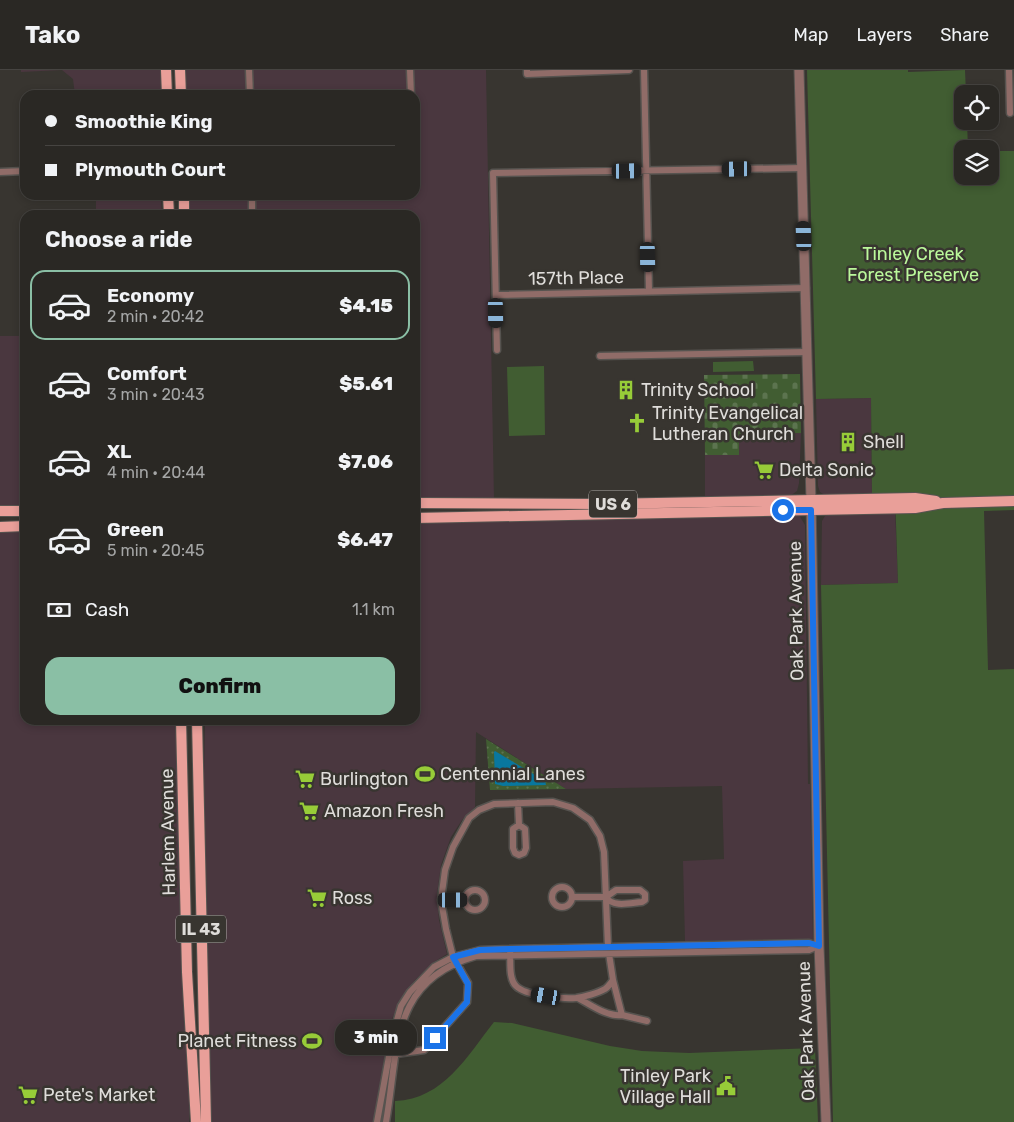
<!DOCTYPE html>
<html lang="en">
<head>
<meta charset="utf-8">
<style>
	:root { --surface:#2a2824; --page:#363431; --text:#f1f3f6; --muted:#a5a6a6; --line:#464441; --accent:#8abfa5 }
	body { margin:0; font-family:Rubik,sans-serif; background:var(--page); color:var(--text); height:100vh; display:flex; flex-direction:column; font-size:19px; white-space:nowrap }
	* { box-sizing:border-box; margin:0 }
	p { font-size:16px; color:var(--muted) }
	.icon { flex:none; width:28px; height:28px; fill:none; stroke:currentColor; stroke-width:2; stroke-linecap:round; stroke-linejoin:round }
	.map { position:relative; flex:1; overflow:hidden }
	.details { position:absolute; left:20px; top:140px; width:400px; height:515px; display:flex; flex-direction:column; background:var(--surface); border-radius:15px; box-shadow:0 2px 8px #0003,0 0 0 1px var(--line) }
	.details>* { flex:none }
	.hud { position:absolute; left:20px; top:20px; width:400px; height:110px; border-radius:15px; box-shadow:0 2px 8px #0003,0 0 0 1px var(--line); display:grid; align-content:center; height:110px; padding:0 25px; background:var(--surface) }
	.controls { position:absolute; left:954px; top:15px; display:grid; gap:10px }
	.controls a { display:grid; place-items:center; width:45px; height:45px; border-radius:10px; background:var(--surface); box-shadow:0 2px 8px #0003,0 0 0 1px var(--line); font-size:25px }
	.end { position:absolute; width:22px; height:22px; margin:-11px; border:6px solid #1a73e8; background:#fff; box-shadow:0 0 0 2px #fff }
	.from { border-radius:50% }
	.bubble { position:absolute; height:35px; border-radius:15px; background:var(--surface); box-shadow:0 2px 8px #0003,0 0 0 1px var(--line); font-size:16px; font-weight:800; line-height:35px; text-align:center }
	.car { position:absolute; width:15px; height:30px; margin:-15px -8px; border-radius:6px; box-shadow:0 0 4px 1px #0007; background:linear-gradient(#222 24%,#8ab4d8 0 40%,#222 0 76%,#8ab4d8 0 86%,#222 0) }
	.hud b { display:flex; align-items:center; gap:18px; height:48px; font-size:19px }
	.hud b+b { border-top:1px solid var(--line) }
	.hud i { width:12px; height:12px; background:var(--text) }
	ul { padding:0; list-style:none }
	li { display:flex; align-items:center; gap:15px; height:70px; margin:0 10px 8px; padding:0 15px; border:2px solid transparent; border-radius:15px }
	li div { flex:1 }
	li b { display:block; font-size:19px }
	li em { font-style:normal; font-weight:800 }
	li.current { border-color:var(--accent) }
	li>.icon { width:45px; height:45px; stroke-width:1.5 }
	h2 { padding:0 25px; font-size:22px; line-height:60px }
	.pay { display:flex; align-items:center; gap:12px; height:55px; padding:0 25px; font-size:19px }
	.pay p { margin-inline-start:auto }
	.cta { display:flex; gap:10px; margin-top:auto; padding:10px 25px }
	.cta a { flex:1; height:58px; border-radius:15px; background:var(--accent); color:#111; font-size:20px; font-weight:800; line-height:58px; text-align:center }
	header { display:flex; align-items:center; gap:30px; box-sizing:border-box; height:70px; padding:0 25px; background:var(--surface); border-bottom:1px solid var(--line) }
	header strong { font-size:24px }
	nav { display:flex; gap:28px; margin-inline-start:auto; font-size:18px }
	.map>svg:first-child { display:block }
	.commercial { fill:#4a373f }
	.grass { fill:url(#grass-dots) }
	.cemetery { fill:url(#cemetery-stones) }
	.green { fill:#415d32 }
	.water { fill:#09779e }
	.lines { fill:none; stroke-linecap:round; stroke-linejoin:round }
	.minor-casing { stroke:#56534f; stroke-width:9 }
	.tertiary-casing { stroke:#56534f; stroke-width:11 }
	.primary-casing { stroke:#56534f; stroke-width:12 }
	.minor { stroke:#906c68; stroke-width:6 }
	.tertiary { stroke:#906c68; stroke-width:9 }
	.primary { stroke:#e99f99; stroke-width:10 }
	.route { stroke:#1a73e8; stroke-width:6 }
	.labels { text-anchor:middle; stroke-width:5; stroke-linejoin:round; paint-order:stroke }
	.shield { fill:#383530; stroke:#adaba7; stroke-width:1 }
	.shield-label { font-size:16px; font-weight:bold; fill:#dfddda }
	.park-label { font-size:18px; fill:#bbf89b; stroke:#383530 }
	.street-label { font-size:18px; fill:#dfddda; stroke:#383530 }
	.poi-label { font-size:18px; fill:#dfddda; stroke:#383530; text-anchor:start }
</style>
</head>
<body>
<header>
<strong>Tako</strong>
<nav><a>Map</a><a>Layers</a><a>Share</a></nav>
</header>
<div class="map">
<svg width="1014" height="1052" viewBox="0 0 1014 1052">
	<defs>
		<pattern id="grass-dots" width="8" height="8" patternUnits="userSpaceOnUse" patternTransform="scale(1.25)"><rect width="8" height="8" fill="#415d32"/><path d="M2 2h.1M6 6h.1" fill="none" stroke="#5c744f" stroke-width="1.8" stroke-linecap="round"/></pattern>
		<pattern id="cemetery-stones" width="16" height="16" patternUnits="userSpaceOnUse" patternTransform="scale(1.25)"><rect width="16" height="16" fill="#415d32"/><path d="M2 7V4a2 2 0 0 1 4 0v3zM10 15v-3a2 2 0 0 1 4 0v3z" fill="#5c744f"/></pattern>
	</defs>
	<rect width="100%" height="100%" fill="#383530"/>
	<!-- commercial -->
	<path class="commercial" d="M21 0H161V25H75L73 9 62 0 21 2Z
		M184 0H486L494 429 415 428V145H188V125H415V25H185Z
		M96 125H161L162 145H96Z
		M25 260V435L0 436V266H20V261Z
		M871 328 872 425H825L820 422 818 416 816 329Z
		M801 363 799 413 797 421 790 426 705 427V385H738V364Z
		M895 441 898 513 821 515 822 451 825 446 830 444Z
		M799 445 805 455 808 714H810L813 869 685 871 683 791 724 789 722 716 566 719 476 662 475 737 462 750 451 767 441 795 437 824 439 850 447 884 434 892 415 910 401 929 391 951 373 1052H209L208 885 204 704 205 650H415V452Z
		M0 462H25V650H176L182 912 187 962 190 1030 189 1052H0Z"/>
	<!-- grass -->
	<path class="grass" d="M486 669 566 719 490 720Z"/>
	<!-- cemetery -->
	<path class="cemetery" d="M800 304 801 363 739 364V385H705L704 305Z"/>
	<!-- green -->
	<path class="green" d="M807 0H908V2L965 0 966 24H962V51H967L968 79H962V106H990V81H1014V440L984 441 988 600 1014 599V1052H833L821 515 898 513 895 424 872 425 871 328 816 329Z
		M753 291 754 301 713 302V292Z
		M544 296 545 365 509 366 507 297Z
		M494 952 512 953 610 976 642 981 689 983 815 978 818 1052H395V1031C444 1029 467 986 494 952Z"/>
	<!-- water -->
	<path class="water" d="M495 681 545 711 546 715 503 716 495 714 494 682Z"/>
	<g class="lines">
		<defs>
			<path id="minor" d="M249 0 250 25
				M410 0 411 25
				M527 0V4L629 0
				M644 0 649 221
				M1009 0 1010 43
				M0 102 25 101
				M252 125V145
				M496 225 806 218
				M497 280 493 103 802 98
				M600 286 807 282
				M518 733 519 755
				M519 755 525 759 526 778 524 783 519 785 515 783 513 778V759Z
				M552 827a10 10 0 1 1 20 0a10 10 0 1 1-20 0Z
				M616 820H640L645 824V830L642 832C630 833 613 838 606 827Z
				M465 830a10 10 0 1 1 20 0a10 10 0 1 1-20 0Z
				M572 827H606
				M441 830H465
				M578 928C591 935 607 947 622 945L613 910
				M622 945 647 951
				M396 984 424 980 467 932 468 913 453 887 446 859 441 830 445 800 453 777 469 748 479 740 494 734 553 732 573 738 590 750 600 766 604 782 608 877 613 910C611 913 608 917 605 919 598 923 584 927 576 928 562 929 526 926 516 916 508 908 511 890 510 879
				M377 1052 393 964 401 936 410 922 434 897 453 887 480 880 510 879 809 873 819 876
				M386 1052C399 979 389 911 476 886L809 880 818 876"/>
			<path id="tertiary" d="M799 0 811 430 819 876 826 1052"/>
			<path id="primary" d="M166 0 167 25
				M180 0 181 25
				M168 125 169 145
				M184 125V145
				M415 433 603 434 915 428 936 431
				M0 441H25
				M415 448 915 438 943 433 1014 431
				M0 457 25 456
				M181 650 187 902 196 1052
				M197 650 206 1052"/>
		</defs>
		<!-- minor casing -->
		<use href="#minor" class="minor-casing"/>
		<!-- tertiary casing -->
		<use href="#tertiary" class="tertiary-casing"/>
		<!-- primary casing -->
		<use href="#primary" class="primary-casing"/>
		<!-- minor -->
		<use href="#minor" class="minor"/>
		<!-- tertiary -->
		<use href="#tertiary" class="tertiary"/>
		<!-- primary -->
		<use href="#primary" class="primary"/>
	</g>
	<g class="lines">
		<!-- route -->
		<path class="route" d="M435 968 467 932 468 914 453 887 480 880 510 879 809 873 819 876 811 440H783"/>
	</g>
	<!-- icons -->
	<defs>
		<symbol id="building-bare" viewBox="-9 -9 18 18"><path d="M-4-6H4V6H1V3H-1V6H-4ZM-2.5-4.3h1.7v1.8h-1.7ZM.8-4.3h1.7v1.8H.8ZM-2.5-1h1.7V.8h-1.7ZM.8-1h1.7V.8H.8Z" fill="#97cc38" stroke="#383530" stroke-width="2.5" paint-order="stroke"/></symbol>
		<symbol id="church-bare" viewBox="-9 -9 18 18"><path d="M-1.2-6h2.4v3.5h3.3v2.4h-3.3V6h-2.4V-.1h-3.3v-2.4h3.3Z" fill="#97cc38" stroke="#383530" stroke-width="2.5" paint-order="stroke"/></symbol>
		<symbol id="supermarket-bare" viewBox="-9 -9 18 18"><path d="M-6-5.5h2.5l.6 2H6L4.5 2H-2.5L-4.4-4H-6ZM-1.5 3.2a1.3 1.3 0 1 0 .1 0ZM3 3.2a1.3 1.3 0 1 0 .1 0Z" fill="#97cc38" stroke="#383530" stroke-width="2.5" paint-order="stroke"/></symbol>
		<symbol id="stadium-bare" viewBox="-9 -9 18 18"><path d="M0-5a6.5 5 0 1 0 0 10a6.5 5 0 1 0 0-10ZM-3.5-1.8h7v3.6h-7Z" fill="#97cc38" stroke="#383530" stroke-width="2.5" paint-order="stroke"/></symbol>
		<symbol id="civic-bare" viewBox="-9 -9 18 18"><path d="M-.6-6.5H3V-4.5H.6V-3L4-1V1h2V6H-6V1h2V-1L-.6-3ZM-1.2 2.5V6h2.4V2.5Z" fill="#97cc38" stroke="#383530" stroke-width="2.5" paint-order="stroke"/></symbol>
	</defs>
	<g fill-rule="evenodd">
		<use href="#building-bare" x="612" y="306" width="28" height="28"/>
		<use href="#church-bare" x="623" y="339" width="28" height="28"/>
		<use href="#building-bare" x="834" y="358" width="28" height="28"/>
		<use href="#supermarket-bare" x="750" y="386" width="28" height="28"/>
		<use href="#stadium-bare" x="411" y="690" width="28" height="28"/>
		<use href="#supermarket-bare" x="291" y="695" width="28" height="28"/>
		<use href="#supermarket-bare" x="295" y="727" width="28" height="28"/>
		<use href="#supermarket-bare" x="303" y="814" width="28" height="28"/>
		<use href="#stadium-bare" x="298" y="957" width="28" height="28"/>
		<use href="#civic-bare" x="712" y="1002" width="28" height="28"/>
		<use href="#supermarket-bare" x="14" y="1011" width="28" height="28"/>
	</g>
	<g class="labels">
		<!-- shield labels -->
		<g class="shield">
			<rect x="589" y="420.5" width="48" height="27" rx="4"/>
			<rect x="176" y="845.5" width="50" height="27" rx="4"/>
		</g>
		<g class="shield-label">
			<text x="613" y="440">US 6</text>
			<text x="201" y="865">IL 43</text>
		</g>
		<!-- park labels -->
		<g class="park-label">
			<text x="913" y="190">Tinley Creek<tspan x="913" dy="21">Forest Preserve</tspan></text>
		</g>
		<!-- street labels -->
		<g class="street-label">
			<text transform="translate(576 208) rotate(-1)" y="6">157th Place</text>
			<text transform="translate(796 541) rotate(-91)" y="6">Oak Park Avenue</text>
			<text transform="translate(168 762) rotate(-91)" y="6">Harlem Avenue</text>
			<text transform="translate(806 961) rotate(-92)" y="6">Oak Park Avenue</text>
		</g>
		<!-- poi labels -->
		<g class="poi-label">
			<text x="641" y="326">Trinity School</text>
			<text x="652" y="349">Trinity Evangelical<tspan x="652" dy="21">Lutheran Church</tspan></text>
			<text x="863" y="378">Shell</text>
			<text x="779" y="406">Delta Sonic</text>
			<text x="440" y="710">Centennial Lanes</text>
			<text x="320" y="715">Burlington</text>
			<text x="324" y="747">Amazon Fresh</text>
			<text x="332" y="834">Ross</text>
			<text x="297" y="977" text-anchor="end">Planet Fitness</text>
			<text x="711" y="1012" text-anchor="end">Tinley Park<tspan x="711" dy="21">Village Hall</tspan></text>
			<text x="43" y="1031">Pete's Market</text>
		</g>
	</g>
</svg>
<div class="controls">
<a><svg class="icon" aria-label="locate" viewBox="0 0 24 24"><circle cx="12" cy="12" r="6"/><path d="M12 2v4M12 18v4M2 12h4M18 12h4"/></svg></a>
<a><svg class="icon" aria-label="layers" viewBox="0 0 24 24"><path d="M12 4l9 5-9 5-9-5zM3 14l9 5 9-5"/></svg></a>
</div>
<i class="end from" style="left:783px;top:440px"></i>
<i class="end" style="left:435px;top:968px"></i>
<div class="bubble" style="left:335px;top:950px;width:82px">3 min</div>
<i class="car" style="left:737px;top:99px;rotate:269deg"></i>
<i class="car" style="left:627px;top:101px;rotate:89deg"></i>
<i class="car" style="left:804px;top:166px;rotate:358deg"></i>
<i class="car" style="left:648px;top:187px;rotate:179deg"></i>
<i class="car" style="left:496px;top:243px;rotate:179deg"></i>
<i class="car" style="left:453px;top:830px;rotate:90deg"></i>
<i class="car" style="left:546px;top:926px;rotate:280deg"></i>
<div class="hud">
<b><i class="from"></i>Smoothie King</b>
<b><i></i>Plymouth Court</b>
</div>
<section class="details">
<h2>Choose a ride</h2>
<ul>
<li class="current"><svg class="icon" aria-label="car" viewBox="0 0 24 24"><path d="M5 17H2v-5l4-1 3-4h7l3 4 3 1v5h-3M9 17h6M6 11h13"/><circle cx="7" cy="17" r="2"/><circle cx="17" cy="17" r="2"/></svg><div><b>Economy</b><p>2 min · 20:42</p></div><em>$4.15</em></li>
<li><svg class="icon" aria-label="car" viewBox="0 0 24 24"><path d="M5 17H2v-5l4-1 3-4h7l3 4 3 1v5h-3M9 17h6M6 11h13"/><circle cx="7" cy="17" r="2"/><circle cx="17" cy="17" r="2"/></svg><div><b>Comfort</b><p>3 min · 20:43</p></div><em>$5.61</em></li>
<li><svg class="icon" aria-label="car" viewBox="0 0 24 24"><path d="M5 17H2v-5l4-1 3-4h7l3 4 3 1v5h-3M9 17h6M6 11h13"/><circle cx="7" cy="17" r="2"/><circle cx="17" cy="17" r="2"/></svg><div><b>XL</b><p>4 min · 20:44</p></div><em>$7.06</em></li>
<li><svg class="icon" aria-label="car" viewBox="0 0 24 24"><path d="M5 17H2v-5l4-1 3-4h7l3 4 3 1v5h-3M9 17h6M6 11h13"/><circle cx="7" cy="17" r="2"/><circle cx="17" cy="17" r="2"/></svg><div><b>Green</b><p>5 min · 20:45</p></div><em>$6.47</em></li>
</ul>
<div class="pay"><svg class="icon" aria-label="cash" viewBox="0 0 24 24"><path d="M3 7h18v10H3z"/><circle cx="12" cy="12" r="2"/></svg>Cash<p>1.1 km</p></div>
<div class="cta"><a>Confirm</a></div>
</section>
</div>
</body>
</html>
